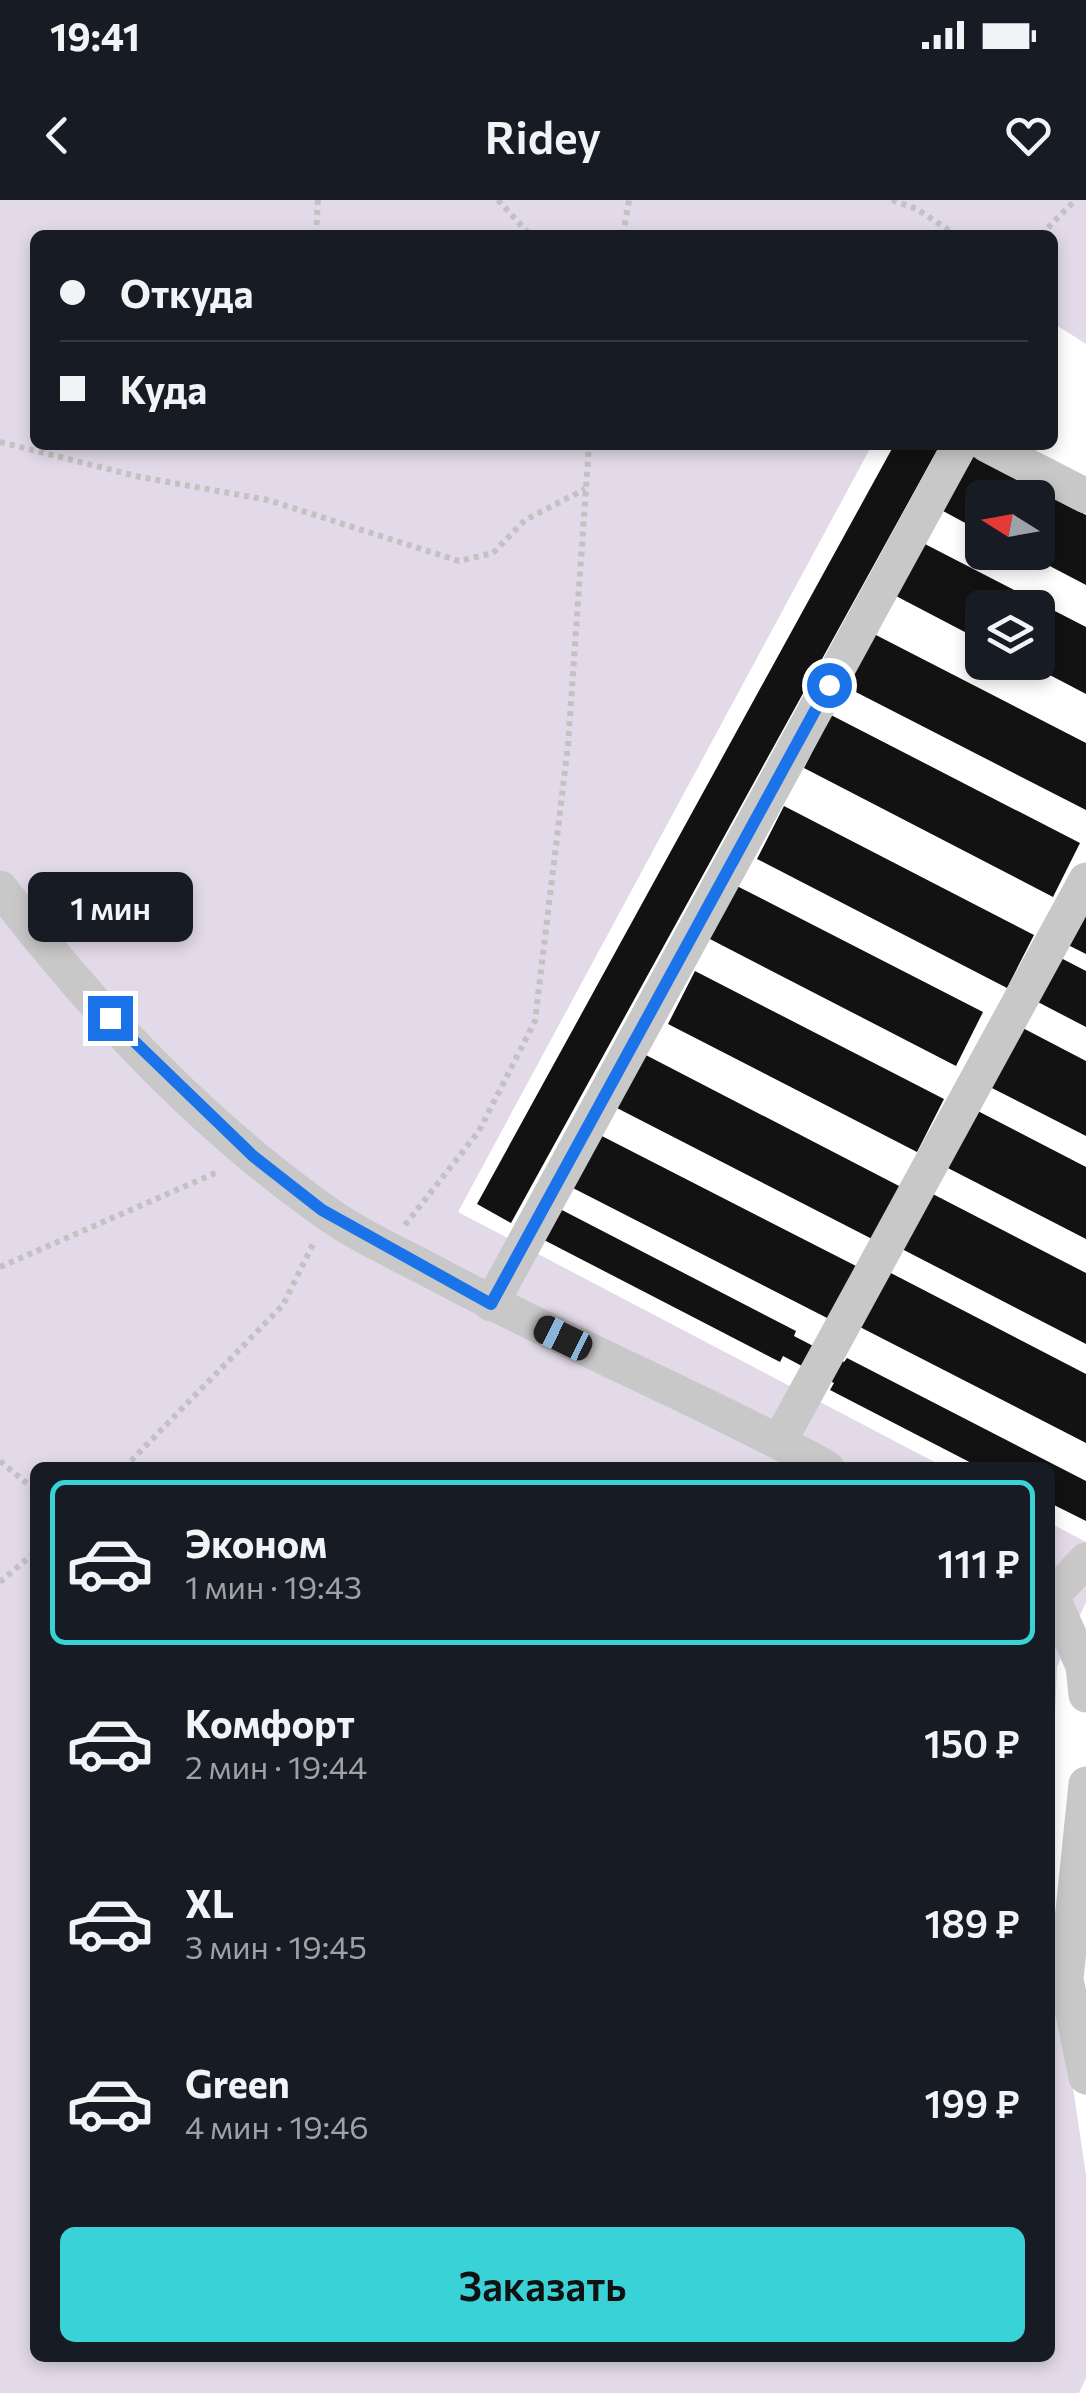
<!DOCTYPE html>
<html lang="ru">
<head>
<meta charset="utf-8">
<style>
	:root { --surface:#171b24; --page:#242831; --text:#f1f3f6; --muted:#9ea1a6; --line:#363941; --accent:#39d2d6 }
	body { margin:0; font-family:Commissioner,sans-serif; background:var(--page); color:var(--text); height:100vh; display:flex; flex-direction:column; font-size:38px; white-space:nowrap }
	* { box-sizing:border-box; margin:0 }
	p { font-size:32px; color:var(--muted) }
	.icon { flex:none; width:55px; height:55px; fill:none; stroke:currentColor; stroke-width:2; stroke-linecap:round; stroke-linejoin:round }
	.map { position:relative; flex:1; overflow:hidden }
	.side { position:absolute; left:30px; top:1262px; width:1025px; height:900px; display:flex; flex-direction:column; background:var(--surface); border-radius:15px; box-shadow:0 5px 15px #0003 }
	.side>* { flex:none }
	.hud { position:absolute; left:30px; top:30px; width:1028px; height:220px; border-radius:15px; box-shadow:0 5px 15px #0003; display:grid; align-content:center; height:220px; padding:0 30px; background:var(--surface) }
	.needle { width:65px; rotate:281deg }
	.fabs { position:absolute; left:965px; top:280px; display:grid; gap:20px }
	.fabs a { display:grid; place-items:center; width:90px; height:90px; border-radius:15px; background:var(--surface); box-shadow:0 5px 15px #0003; font-size:50px }
	.end { position:absolute; width:45px; height:45px; margin:-22px; border:12px solid #1a73e8; background:#fff; box-shadow:0 0 0 5px #fff }
	.from { border-radius:50% }
	.bubble { position:absolute; height:70px; border-radius:15px; background:var(--surface); box-shadow:0 5px 15px #0003; font-size:32px; font-weight:600; line-height:70px; text-align:center }
	.car { position:absolute; width:30px; height:60px; margin:-30px -15px; border-radius:12px; box-shadow:0 0 8px 2px #0007; background:linear-gradient(#222 24%,#8ab4d8 0 40%,#222 0 76%,#8ab4d8 0 86%,#222 0) }
	.hud b { display:flex; align-items:center; gap:35px; height:95px; font-size:38px }
	.hud b+b { border-top:2px solid var(--line) }
	.hud i { width:25px; height:25px; background:var(--text) }
	ul { padding:18px 0 0; list-style:none }
	li { display:flex; align-items:center; gap:30px; height:165px; margin:0 20px 15px; padding:0 10px; border:5px solid transparent; border-radius:15px }
	li div { flex:1 }
	li b { display:block; font-size:38px }
	li em { font-style:normal; font-weight:600 }
	li.on { border-color:var(--accent) }
	li>.icon { width:90px; height:90px; stroke-width:1.5 }
	.button { display:flex; gap:20px; margin-top:auto; padding:20px 30px }
	.button a { flex:1; height:115px; border-radius:15px; background:var(--accent); color:#111; font-size:40px; font-weight:600; line-height:115px; text-align:center }
	.status { display:flex; justify-content:space-between; align-items:center; height:70px; padding:0 50px; background:var(--surface); direction:ltr }
	.status svg { height:28px; fill:currentColor }
	header { display:flex; justify-content:space-between; align-items:center; height:130px; padding:0 30px; background:var(--surface); font-size:45px; font-weight:600 }
	.map>svg:first-child { display:block }
	.green { fill:#e2dae8 }
	.building { fill:#121212 }
	.lines { fill:none; stroke-linecap:round; stroke-linejoin:round }
	.path { stroke:#c2c2c2; stroke-width:6; stroke-dasharray:5 5; stroke-linecap:butt }
	.minor { stroke:#c8c8c8; stroke-width:35 }
	.route { stroke:#1a73e8; stroke-width:12 }
</style>
</head>
<body>
<div class="status"><b>19:41</b><svg viewBox="0 0 49 12"><path d="M0 12V9h3v3zM5 12V6h3v6zM10 12V3h3v9zM15 12V0h3v12zM26 1h20v11H26zM47 4h2v5h-2z"/></svg></div>
<header><svg class="icon" aria-label="back" viewBox="0 0 24 24"><path d="M15 5l-7 7 7 7"/></svg>Ridey<svg class="icon" aria-label="heart" viewBox="0 0 24 24"><path d="M12 20l-8-8c-3-5 5-10 8-4 3-6 11-1 8 4z"/></svg></header>
<div class="map">
<svg width="1086" height="2193" viewBox="0 0 1086 2193">
	<rect width="100%" height="100%" fill="#fff"/>
	<!-- green -->
	<path class="green" d="M0 0H1086V144L1053 123 1052 35H35V245H872L458 1012 944 1267 35 1268V2158H1050V1733L1086 1975V2178L1079 2193H0Z
		M1050 1323 1086 1342V1402L1057 1467 1050 1629Z"/>
	<!-- building -->
	<path class="building" d="M894 245H940L511 1023 477 1004Z
		M972 256 1086 315V385L1023 352H1038V298H982V332L943 311Z
		M923 343 1086 427V494L1025 462H1038V408H982V441L896 396Z
		M874 434 1086 543V610L846 487Z
		M831 515 1080 643 1053 697 804 568Z
		M784 606 1034 735 1007 788 757 659Z
		M733 684 983 812 956 866 706 737Z
		M1086 701V754L1064 743Z
		M1057 756 1086 771V827L1034 800Z
		M695 771 944 899 917 952 668 824Z
		M1017 825 1086 861V936L986 885Z
		M640 852 901 987 874 1040 613 906Z
		M972 908 1086 967V1039L942 965Z
		M596 933 858 1067 831 1120 569 986Z
		M927 991 1086 1073V1144L898 1047Z
		M560 1009 796 1131 794 1136 844 1162 847 1158 1086 1281V1321L1050 1303V1268H981L830 1190 834 1183 783 1156 780 1162 544 1040Z
		M885 1070 1086 1174V1243L856 1125Z"/>
	<g class="lines">
		<!-- path -->
		<path class="path" d="M498 0 530 35
			M892 0 917 9 956 35
			M316 35 318 0
			M623 35 629 0
			M1041 35 1075 0
			M0 242 140 277 268 300 459 361 493 353 525 320 585 289
			M405 1025 479 931 535 821 568 545 589 245
			M0 1067 220 971
			M0 1261 35 1290
			M124 1268 283 1105 314 1042
			M0 1382 35 1352"/>
		<!-- minor -->
		<path class="minor" d="M987 245 1086 296
			M0 688C91 807 199 922 321 1009 355 1034 395 1052 433 1072 562 1142 698 1197 827 1268
			M491 1104 960 245
			M779 1242 1086 680
			M1052 1396 1083 1466 1086 1495
			M1052 1396 1086 1360
			M1086 1584 1066 1779 1086 1877"/>
	</g>
	<g class="lines">
		<!-- route -->
		<path class="route" d="M110 818 253 956 322 1010 491 1104 829 485"/>
	</g>
</svg>
<div class="fabs">
<a><svg class="needle" viewBox="-14 -14 28 28"><path d="M0-13l5 13h-10z" fill="#e53935"/><path d="M0 13l5-13h-10z" fill="#9ea1a6"/></svg></a>
<a><svg class="icon" aria-label="layers" viewBox="0 0 24 24"><path d="M12 4l9 5-9 5-9-5zM3 14l9 5 9-5"/></svg></a>
</div>
<i class="end from" style="left:829px;top:485px"></i>
<i class="end" style="left:110px;top:818px"></i>
<div class="bubble" style="left:28px;top:672px;width:165px">1 мин</div>
<i class="car" style="left:563px;top:1138px;rotate:296deg"></i>
<div class="hud">
<b><i class="from"></i>Откуда</b>
<b><i></i>Куда</b>
</div>
<section class="side">
<ul>
<li class="on"><svg class="icon" aria-label="car" viewBox="0 0 24 24"><path d="M5 17H2v-5l4-1 3-4h7l3 4 3 1v5h-3M9 17h6M6 11h13"/><circle cx="7" cy="17" r="2"/><circle cx="17" cy="17" r="2"/></svg><div><b>Эконом</b><p>1 мин · 19:43</p></div><em>111 ₽</em></li>
<li><svg class="icon" aria-label="car" viewBox="0 0 24 24"><path d="M5 17H2v-5l4-1 3-4h7l3 4 3 1v5h-3M9 17h6M6 11h13"/><circle cx="7" cy="17" r="2"/><circle cx="17" cy="17" r="2"/></svg><div><b>Комфорт</b><p>2 мин · 19:44</p></div><em>150 ₽</em></li>
<li><svg class="icon" aria-label="car" viewBox="0 0 24 24"><path d="M5 17H2v-5l4-1 3-4h7l3 4 3 1v5h-3M9 17h6M6 11h13"/><circle cx="7" cy="17" r="2"/><circle cx="17" cy="17" r="2"/></svg><div><b>XL</b><p>3 мин · 19:45</p></div><em>189 ₽</em></li>
<li><svg class="icon" aria-label="car" viewBox="0 0 24 24"><path d="M5 17H2v-5l4-1 3-4h7l3 4 3 1v5h-3M9 17h6M6 11h13"/><circle cx="7" cy="17" r="2"/><circle cx="17" cy="17" r="2"/></svg><div><b>Green</b><p>4 мин · 19:46</p></div><em>199 ₽</em></li>
</ul>
<div class="button"><a>Заказать</a></div>
</section>
</div>
</body>
</html>
